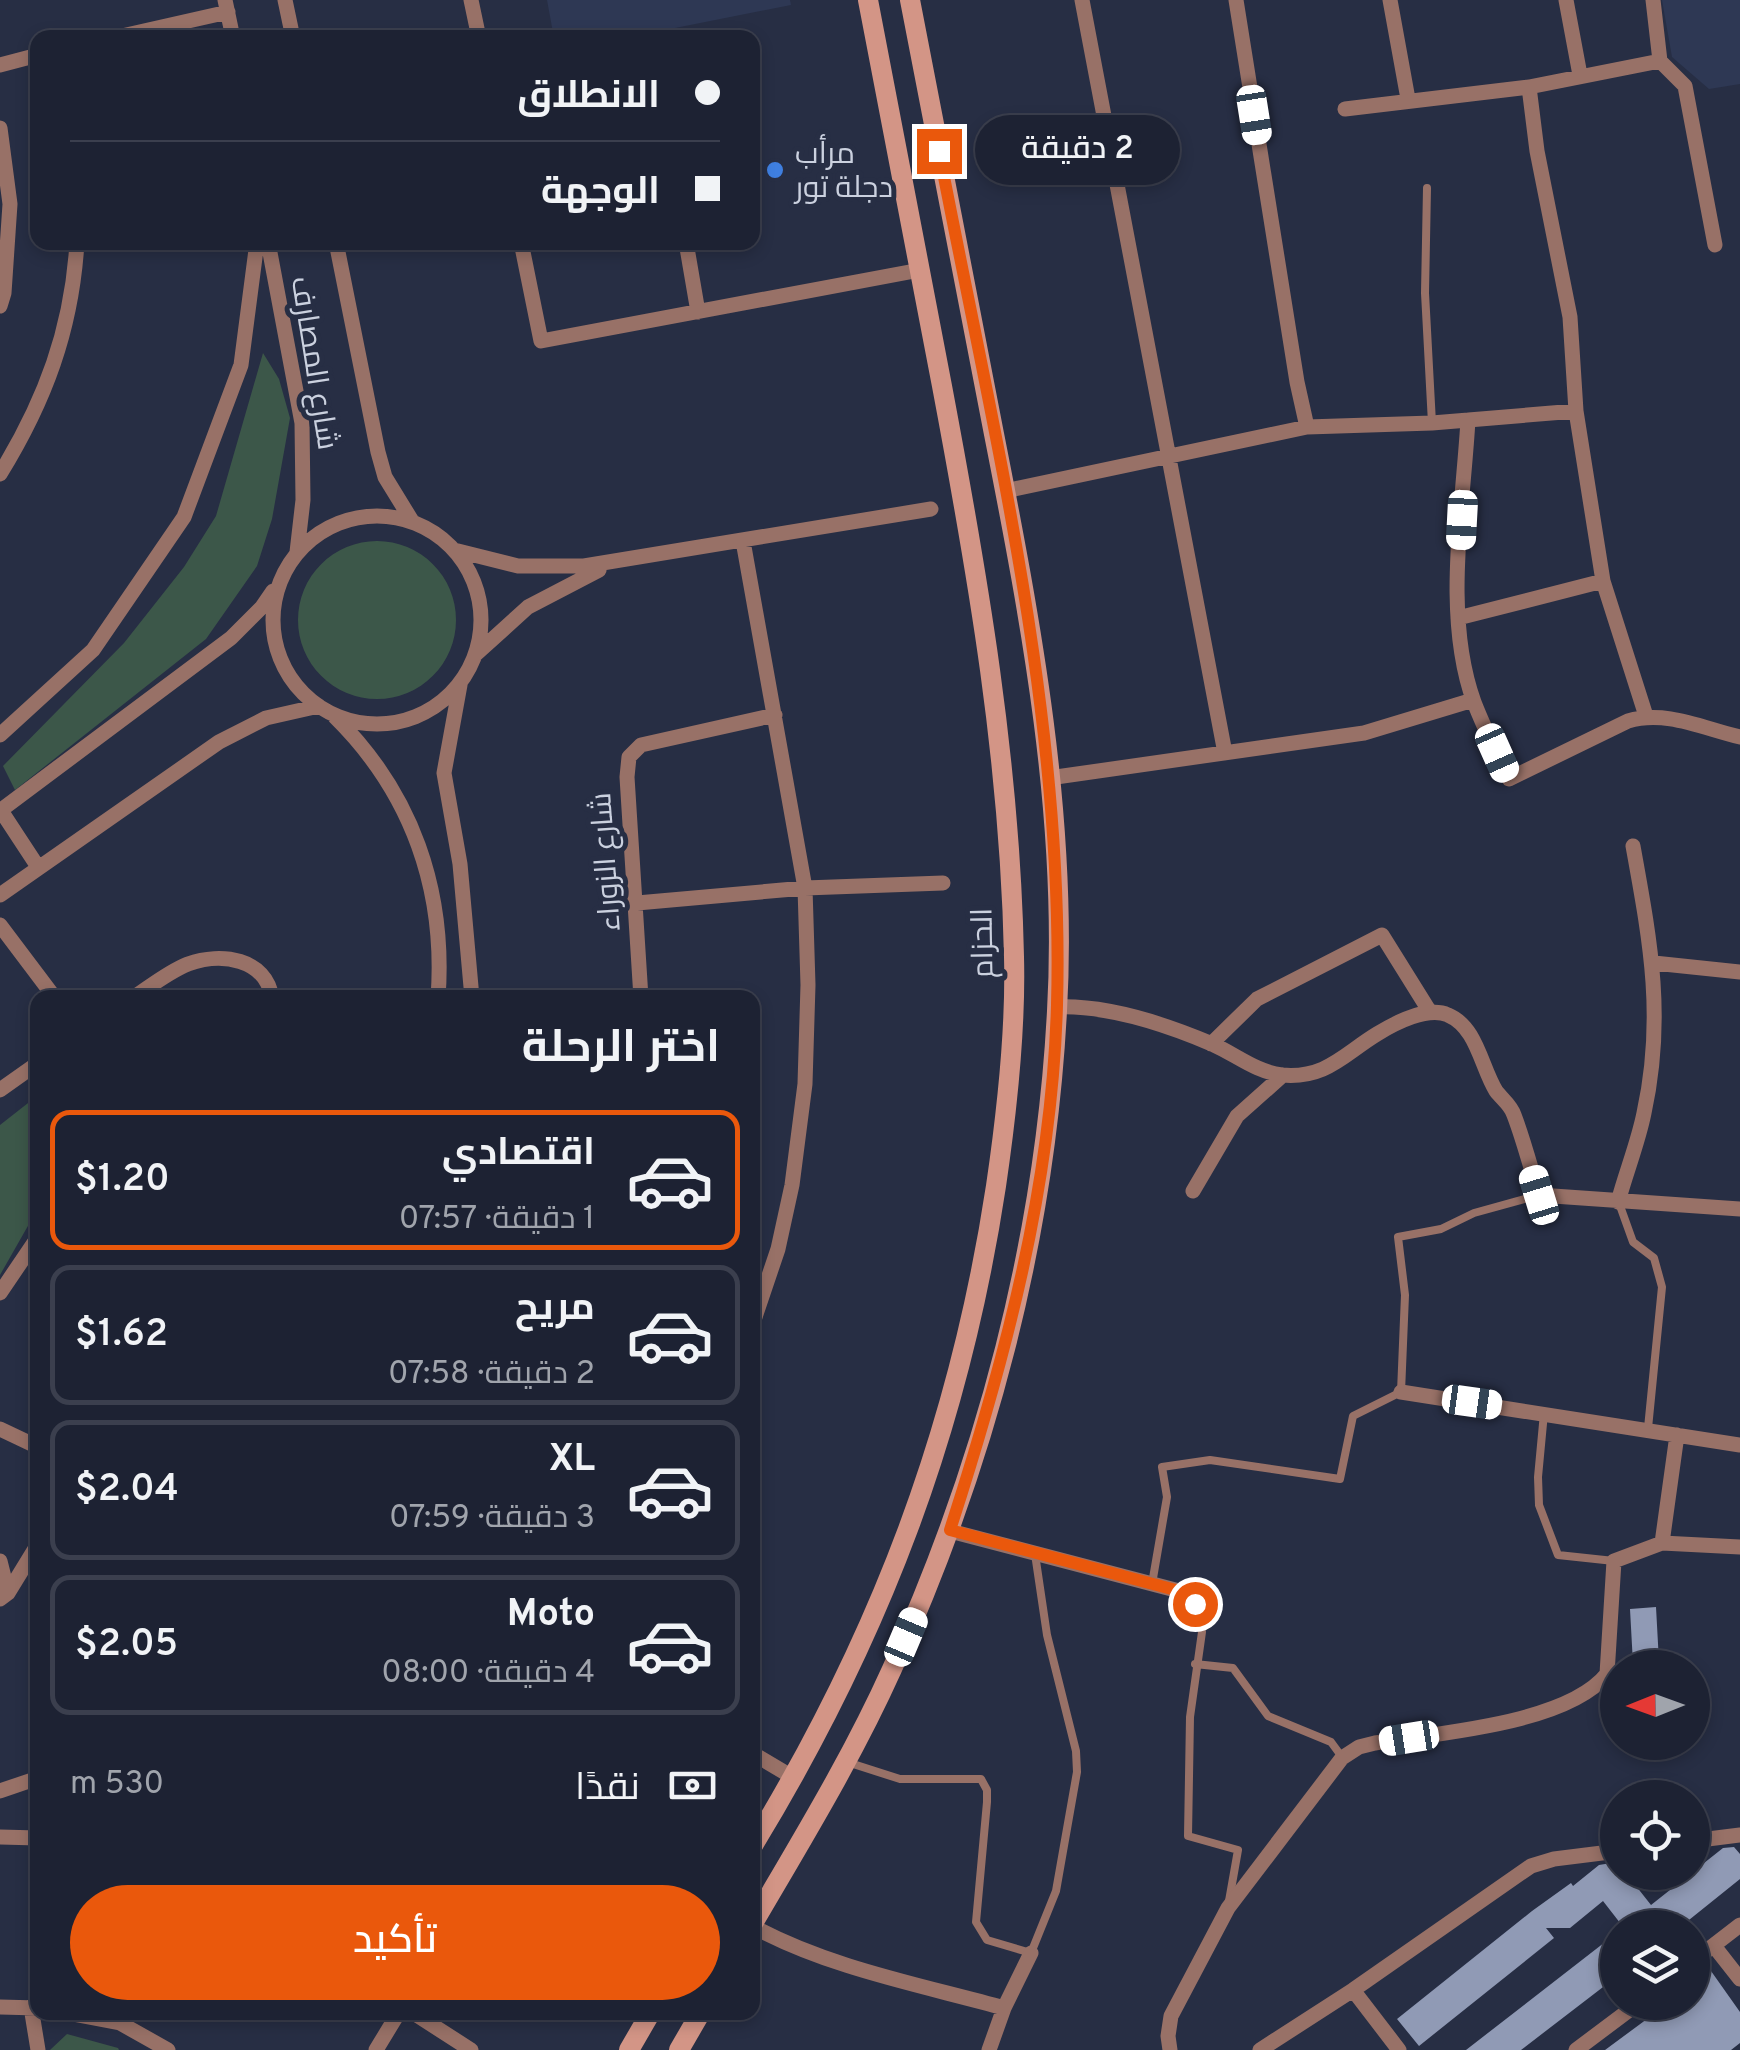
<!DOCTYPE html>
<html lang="ar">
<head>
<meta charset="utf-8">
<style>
	:root { --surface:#1d2233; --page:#2a2f3f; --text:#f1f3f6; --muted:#a0a4ac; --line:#3b3f4e; --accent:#ea580c }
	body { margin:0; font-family:Overpass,Cairo,sans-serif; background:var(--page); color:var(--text); direction:rtl; height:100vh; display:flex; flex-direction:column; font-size:38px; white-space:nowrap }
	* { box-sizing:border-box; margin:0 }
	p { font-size:32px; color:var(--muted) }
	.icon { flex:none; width:55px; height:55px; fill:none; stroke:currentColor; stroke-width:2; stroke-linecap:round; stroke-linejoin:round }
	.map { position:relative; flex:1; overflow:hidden; direction:ltr }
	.sheet { position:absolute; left:30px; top:990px; width:730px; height:1030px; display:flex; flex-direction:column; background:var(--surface); border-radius:20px; box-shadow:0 5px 15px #0003,0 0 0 2px var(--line); direction:rtl }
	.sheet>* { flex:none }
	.hud { position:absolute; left:30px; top:30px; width:730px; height:220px; border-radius:20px; box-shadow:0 5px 15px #0003,0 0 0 2px var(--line); direction:rtl; display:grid; align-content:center; height:220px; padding:0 40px; background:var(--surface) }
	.needle { width:65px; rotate:269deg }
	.tools { position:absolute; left:1600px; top:1650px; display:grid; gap:20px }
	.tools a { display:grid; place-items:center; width:110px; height:110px; border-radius:50%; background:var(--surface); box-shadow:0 5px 15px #0003,0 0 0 2px var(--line); font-size:50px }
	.end { position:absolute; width:45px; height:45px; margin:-22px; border:12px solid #ea580c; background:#fff; box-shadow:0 0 0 5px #fff }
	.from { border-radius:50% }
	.bubble { position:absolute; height:70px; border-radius:35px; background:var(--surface); box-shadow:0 5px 15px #0003,0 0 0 2px var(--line); font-size:32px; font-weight:600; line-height:70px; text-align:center; direction:rtl }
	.car { position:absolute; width:30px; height:60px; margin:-30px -15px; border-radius:12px; box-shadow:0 0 8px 2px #0007; background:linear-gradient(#fff 24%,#345 0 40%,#fff 0 76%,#345 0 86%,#fff 0) }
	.hud b { display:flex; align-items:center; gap:35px; height:95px; font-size:38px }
	.hud b+b { border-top:2px solid var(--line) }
	.hud i { width:25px; height:25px; background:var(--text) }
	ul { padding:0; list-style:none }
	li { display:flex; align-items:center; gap:30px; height:140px; margin:0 20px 15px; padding:0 20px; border:5px solid var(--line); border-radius:20px }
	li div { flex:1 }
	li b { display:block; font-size:38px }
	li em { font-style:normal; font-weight:600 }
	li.selected { border-color:var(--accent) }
	li>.icon { width:90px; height:90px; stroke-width:1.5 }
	h2 { padding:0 40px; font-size:45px; line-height:120px }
	.pay { display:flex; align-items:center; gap:25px; height:110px; padding:0 40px; font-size:38px }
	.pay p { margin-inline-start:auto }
	.button { display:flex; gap:20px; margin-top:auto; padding:20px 40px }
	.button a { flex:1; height:115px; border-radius:60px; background:var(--accent); color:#fff; font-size:40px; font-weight:600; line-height:115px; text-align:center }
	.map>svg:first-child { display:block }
	.built { fill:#2e3854 }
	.green { fill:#3c5749 }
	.building { fill:#909ab5 }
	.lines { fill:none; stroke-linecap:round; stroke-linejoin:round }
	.service { stroke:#987167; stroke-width:8 }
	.minor { stroke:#987167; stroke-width:15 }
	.secondary { stroke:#d39586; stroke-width:20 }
	.route { stroke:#ea580c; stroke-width:12 }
	.shop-dot { fill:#3f7fe0; stroke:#272e44; stroke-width:4 }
	.labels { text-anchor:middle; stroke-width:10; stroke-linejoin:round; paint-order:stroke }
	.poi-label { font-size:30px; fill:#cbd1df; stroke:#272e44; text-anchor:start }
	.street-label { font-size:30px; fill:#cbd1df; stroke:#272e44 }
</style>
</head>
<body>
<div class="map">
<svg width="1740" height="2050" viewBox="0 0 1740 2050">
	<rect width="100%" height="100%" fill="#272e44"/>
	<!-- built -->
	<path class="built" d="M547 0H790L791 5 630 37 554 38Z
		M1662 0H1740V84L1709 89 1672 57Z"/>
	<!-- green -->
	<path class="green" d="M263 353 279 379 290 418 272 519 257 566 206 639 15 790 3 766 124 643 184 567 216 516Z
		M298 620a79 79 0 1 1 158 0a79 79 0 1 1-158 0Z
		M37 1096V1210L0 1275V1125Z
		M67 2034 118 2048 119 2050H50Z"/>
	<!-- building -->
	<path class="building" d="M1656 1607 1659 1662 1633 1664 1630 1609Z
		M1734 1847 1740 1854V1879L1679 1928H1624L1603 1901 1570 1928H1546L1554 1938 1419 2046 1397 2019 1532 1911 1571 1883 1573 1886 1599 1865 1617 1862 1618 1872H1625L1651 1905 1723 1848Z
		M1618 1932V1976L1607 1984 1521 2050H1466Z
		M1711 1971 1740 2012V2043L1731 2050H1605L1670 2002H1692V1985Z"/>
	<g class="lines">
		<!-- service -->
		<path class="service" d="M1427 188 1425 293 1432 423
			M1619 1203 1633 1242 1654 1258 1662 1287 1648 1428
			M1544 1413 1538 1477 1539 1505 1558 1555 1614 1561
			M1152 1584 1167 1497 1162 1467 1210 1460 1340 1479 1353 1416 1401 1392 1405 1295 1398 1237 1441 1229 1474 1213 1539 1195
			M1183 1592 1195 1603 1202 1632 1190 1717 1188 1836 1238 1850 1229 1901
			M1195 1664 1233 1668 1268 1716 1331 1742 1342 1757
			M850 1763 900 1779H981L987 1790V1802L976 1922 987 1940 1031 1953 1056 1891 1077 1772 1076 1751 1047 1635 1035 1554"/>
		<!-- minor -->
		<path class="minor" d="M225 0 233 38
			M285 0 293 38
			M471 0 479 38
			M1082 0 1225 753
			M1236 0 1297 382 1307 427
			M1390 0 1408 99
			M1566 0 1580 75
			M113 38 228 12
			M1660 61 1685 86 1715 245
			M0 65 38 55
			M1529 87 1537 151 1570 317 1576 411 1603 581 1646 716
			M1345 109 1529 87 1660 61 1653 0
			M0 128 10 204 4 293 0 306
			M268 242 302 423 303 500 297 552
			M336 242 378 452 385 477 412 521
			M521 242 541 341 920 270
			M686 242 698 312
			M1468 420C1463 508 1443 617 1474 702 1484 728 1497 754 1509 779L1628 721C1666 710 1702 728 1740 737
			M0 474C45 401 72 329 77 242
			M1005 491 1307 427 1432 423 1576 411
			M273 620a104 104 0 1 1 208 0a104 104 0 1 1-208 0Z
			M743 541 805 888 808 985 805 1084 792 1185 778 1249 752 1326
			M454 550 518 566H584L931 509
			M1458 618 1603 581
			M475 655 528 607 599 570
			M460 685 444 773 460 864 472 998
			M335 717C412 793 446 890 438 998
			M0 735 93 650 184 517 241 365 257 242
			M1049 778 1364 733 1473 700
			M0 809 38 867
			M1 810 231 638 262 607 273 591
			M0 895 219 742 266 718 319 706
			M637 903 805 888 943 883
			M0 925 55 998
			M1654 963 1740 972
			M133 998C151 986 168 972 188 964 221 952 266 958 272 998
			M641 998 627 777 629 757 641 745 775 715
			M1057 1007C1109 1005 1165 1024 1212 1044 1235 1054 1256 1072 1282 1075 1326 1079 1344 1054 1377 1034 1395 1023 1428 1006 1448 1015 1477 1027 1481 1067 1496 1091 1502 1099 1511 1105 1514 1115 1524 1141 1531 1169 1539 1195L1740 1209
			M1211 1044 1257 999 1382 935 1430 1012
			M0 1090 38 1063
			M1193 1191 1237 1116 1283 1075
			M1618 1202C1626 1172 1638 1143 1644 1113 1665 1017 1650 940 1633 846
			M0 1293 38 1237
			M1401 1392 1740 1445
			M0 1429 38 1447
			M950 1531 1183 1592
			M1662 1543 1740 1547
			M0 1561 8 1593
			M0 1599 8 1593 38 1544
			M752 1753 794 1778
			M0 1791 38 1778
			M0 1837 38 1838
			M1692 1841 1740 1835
			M752 1926C829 1968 921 1985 1004 2008
			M1714 1946 1740 1979
			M1692 1962 1740 1925
			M1353 1990 1399 2050
			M0 2007 38 2008
			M31 2007 38 2050
			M62 2012 120 2023 168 2050
			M412 2012 471 2050
			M376 2050 399 2012
			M989 2050 1004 2008 1031 1953
			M1170 2050 1168 2036 1171 2016 1228 1908 1342 1758 1359 1747 1375 1743C1437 1733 1567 1724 1607 1674L1614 1561 1662 1543 1677 1435
			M1260 2050 1353 1990 1531 1866 1554 1859 1618 1851
			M1576 2050 1640 2002"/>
		<!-- secondary -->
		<path class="secondary" d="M752 1847C880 1637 959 1429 996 1186 1007 1111 1016 1032 1014 957 1010 762 978 577 942 386 917 258 893 129 868 0
			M752 1925C801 1841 852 1758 892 1669 986 1462 1045 1239 1057 1011 1068 818 1031 622 994 434 966 289 938 145 910 0
			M629 2050 651 2012
			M679 2050 701 2012"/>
	</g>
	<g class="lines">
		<!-- route -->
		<path class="route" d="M939 151C993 433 1065 717 1057 1005 1052 1185 1005 1360 950 1530L1183 1592 1195 1604"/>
	</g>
	<!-- markers -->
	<circle class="shop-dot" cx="775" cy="170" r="10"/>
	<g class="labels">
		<!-- poi labels -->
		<g class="poi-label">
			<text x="795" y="163">مرأب<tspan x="795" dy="34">دجلة تور</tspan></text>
		</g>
		<!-- street labels -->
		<g class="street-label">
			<text transform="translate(315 363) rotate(81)" y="10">شارع المصارف</text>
			<text transform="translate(605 862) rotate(-94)" y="10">شارع الزوراء</text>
			<text transform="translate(982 943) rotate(-91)" y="10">الحزام</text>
		</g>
	</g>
</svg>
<div class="tools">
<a><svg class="needle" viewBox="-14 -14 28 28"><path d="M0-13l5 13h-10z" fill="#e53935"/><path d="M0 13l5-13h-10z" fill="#a0a4ac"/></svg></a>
<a><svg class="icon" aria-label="locate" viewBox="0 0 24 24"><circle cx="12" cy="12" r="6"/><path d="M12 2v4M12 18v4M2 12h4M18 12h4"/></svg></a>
<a><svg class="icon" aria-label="layers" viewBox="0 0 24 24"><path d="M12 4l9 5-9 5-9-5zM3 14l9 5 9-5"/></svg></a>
</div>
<i class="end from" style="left:1195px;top:1604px"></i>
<i class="end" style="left:939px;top:151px"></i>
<div class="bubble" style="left:975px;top:115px;width:205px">2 دقيقة</div>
<i class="car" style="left:1254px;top:115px;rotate:171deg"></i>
<i class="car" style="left:1462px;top:520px;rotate:183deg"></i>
<i class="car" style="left:1497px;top:753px;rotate:156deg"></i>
<i class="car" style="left:1539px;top:1195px;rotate:343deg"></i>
<i class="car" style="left:1472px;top:1402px;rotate:98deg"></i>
<i class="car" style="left:906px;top:1637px;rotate:23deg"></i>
<i class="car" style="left:1409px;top:1738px;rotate:261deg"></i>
<div class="hud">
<b><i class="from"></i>الانطلاق</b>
<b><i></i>الوجهة</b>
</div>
<section class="sheet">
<h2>اختر الرحلة</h2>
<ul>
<li class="selected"><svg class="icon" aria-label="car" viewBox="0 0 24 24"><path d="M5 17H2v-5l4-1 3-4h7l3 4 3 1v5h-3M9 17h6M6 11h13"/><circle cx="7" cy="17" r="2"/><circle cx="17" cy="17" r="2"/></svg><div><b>اقتصادي</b><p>1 دقيقة · 07:57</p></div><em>$1.20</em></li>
<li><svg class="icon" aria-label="car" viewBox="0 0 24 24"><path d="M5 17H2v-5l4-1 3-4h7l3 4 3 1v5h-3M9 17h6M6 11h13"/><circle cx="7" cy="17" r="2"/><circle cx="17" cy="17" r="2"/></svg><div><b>مريح</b><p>2 دقيقة · 07:58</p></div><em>$1.62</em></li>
<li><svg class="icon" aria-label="car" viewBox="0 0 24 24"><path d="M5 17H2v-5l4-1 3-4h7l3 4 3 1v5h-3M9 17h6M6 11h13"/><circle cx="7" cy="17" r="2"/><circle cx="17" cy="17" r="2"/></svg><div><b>XL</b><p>3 دقيقة · 07:59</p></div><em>$2.04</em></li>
<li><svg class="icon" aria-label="car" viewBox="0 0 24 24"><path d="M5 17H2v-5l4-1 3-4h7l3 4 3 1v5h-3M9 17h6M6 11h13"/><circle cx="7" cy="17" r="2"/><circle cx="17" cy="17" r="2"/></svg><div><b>Moto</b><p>4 دقيقة · 08:00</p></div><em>$2.05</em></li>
</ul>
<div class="pay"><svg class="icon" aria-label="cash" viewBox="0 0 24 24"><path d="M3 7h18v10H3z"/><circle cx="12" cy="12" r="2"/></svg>نقدًا<p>530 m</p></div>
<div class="button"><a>تأكيد</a></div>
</section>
</div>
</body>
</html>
